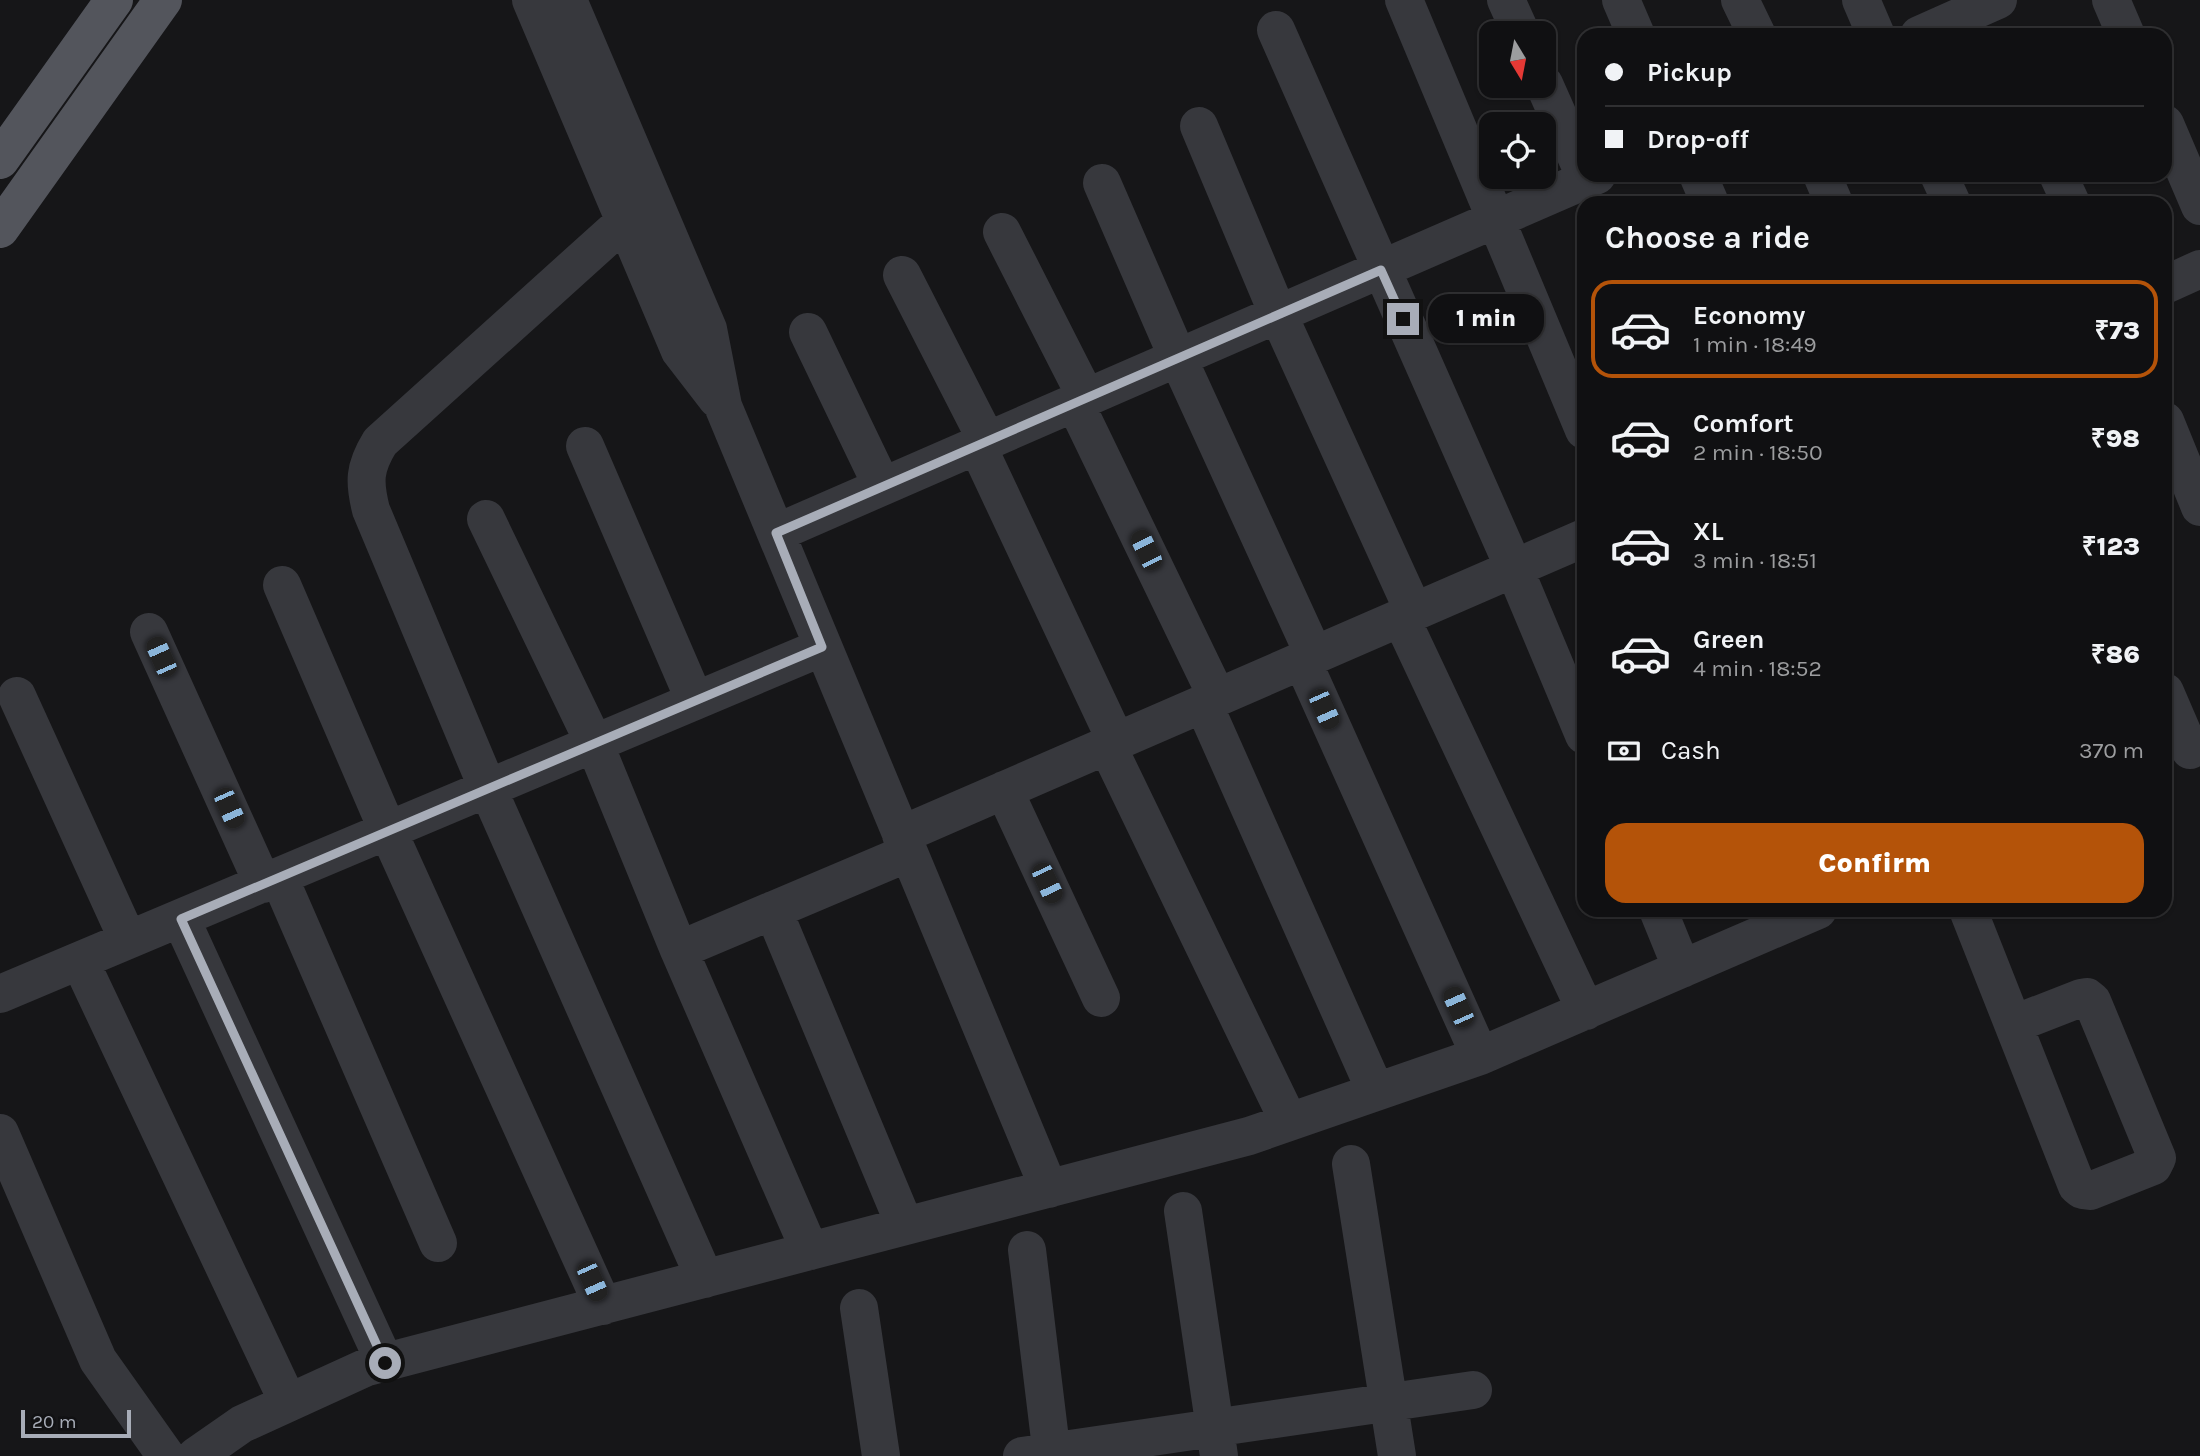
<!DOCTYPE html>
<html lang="en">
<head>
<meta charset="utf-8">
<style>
	:root { --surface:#101012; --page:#1e1e20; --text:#f1f3f6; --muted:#9c9d9f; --line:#303032; --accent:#b45309 }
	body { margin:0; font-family:Karla,sans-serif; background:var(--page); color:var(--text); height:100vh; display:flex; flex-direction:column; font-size:26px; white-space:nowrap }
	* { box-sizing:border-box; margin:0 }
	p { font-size:23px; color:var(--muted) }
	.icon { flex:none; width:38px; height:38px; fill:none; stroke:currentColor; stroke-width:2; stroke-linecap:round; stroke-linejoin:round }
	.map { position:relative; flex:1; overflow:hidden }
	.panel { position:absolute; left:1577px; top:196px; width:595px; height:721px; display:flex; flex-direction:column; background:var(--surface); border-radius:21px; box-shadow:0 2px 5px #0004,0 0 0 2px var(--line) }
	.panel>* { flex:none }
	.top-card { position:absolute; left:1577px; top:28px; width:595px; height:154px; border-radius:21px; box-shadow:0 2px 5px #0004,0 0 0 2px var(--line); display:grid; align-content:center; height:154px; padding:0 28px; background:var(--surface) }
	.needle { width:46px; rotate:170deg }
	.buttons { position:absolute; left:1479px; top:21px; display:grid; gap:14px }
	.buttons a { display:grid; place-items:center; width:77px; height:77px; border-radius:14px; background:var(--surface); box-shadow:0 2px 5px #0004,0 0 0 2px var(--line); font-size:35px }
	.scale { position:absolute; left:21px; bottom:18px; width:110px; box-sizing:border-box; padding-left:7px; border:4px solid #a8adb8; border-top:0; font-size:19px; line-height:24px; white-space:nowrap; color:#a8adb8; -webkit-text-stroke:5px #111113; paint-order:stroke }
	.end { position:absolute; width:32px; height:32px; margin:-16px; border:9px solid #a8adb8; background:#111; box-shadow:0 0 0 4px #111 }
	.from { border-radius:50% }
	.bubble { position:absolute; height:49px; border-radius:21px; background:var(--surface); box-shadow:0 2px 5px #0004,0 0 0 2px var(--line); font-size:23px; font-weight:800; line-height:49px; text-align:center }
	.car { position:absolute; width:21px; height:42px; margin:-21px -10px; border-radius:9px; box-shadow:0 0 5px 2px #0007; background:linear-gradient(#222 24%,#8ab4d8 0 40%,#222 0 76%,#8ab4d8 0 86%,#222 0) }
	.top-card b { display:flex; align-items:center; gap:24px; height:66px; font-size:26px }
	.top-card b+b { border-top:2px solid var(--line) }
	.top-card i { width:18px; height:18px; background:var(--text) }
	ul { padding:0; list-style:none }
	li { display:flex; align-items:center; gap:21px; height:98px; margin:0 14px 10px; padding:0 14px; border:4px solid transparent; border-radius:21px }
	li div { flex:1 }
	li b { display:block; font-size:26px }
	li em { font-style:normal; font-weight:800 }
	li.current { border-color:var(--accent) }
	li>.icon { width:63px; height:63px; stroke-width:1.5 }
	h2 { padding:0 28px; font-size:32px; line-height:84px }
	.pay { display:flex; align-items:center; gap:18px; height:77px; padding:0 28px; font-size:26px }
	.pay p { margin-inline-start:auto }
	.action { display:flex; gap:14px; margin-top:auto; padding:14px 28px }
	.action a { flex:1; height:80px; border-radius:21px; background:var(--accent); color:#fff; font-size:28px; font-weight:800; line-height:80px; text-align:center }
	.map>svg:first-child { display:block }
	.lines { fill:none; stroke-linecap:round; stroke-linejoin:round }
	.minor { stroke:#37383d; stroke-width:38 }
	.major { stroke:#53555c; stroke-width:38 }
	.route { stroke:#a8adb8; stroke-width:9 }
</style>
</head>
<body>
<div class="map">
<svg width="2200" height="1456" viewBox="0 0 2200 1456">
	<rect width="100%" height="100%" fill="#161618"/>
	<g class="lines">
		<!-- minor -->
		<path class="minor" d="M531 0 680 351 717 399
			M568 0 708 329 723 406 1049 1189
			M1404 0 1584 430
			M1506 0 1521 33
			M1621 0 1636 35
			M1740 0 1757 35
			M1861 0 1876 35
			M2111 0 2126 35
			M1276 30 1514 568 1584 735
			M1919 35 1998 0
			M1544 84 1584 174
			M2165 124 2200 206
			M1199 126 1278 314 1414 612
			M1698 175 1710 203
			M1822 175 1834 203
			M1939 175 1952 203
			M2058 175 2071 203
			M1102 183 1178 358 1314 655
			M625 221 380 442C364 468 364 482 371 510L488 789 705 1279
			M1002 232 1086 397
			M902 275 987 441
			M2165 285 2200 269
			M808 332 882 486
			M1075 403 1217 697
			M2165 421 2200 507
			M977 445 1116 741
			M585 446 695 701
			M486 519 595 745 679 950 908 853
			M776 533 1597 175
			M282 585 388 831 603 1306
			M1401 618 1586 1011
			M149 632 263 884
			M1302 660 1480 1056
			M2165 692 2190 750
			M17 696 128 940
			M1203 703 1376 1092
			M1107 745 1289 1122
			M1004 790 1101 998
			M901 835 1584 538
			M279 877 438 1243
			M773 910 905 1226
			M1658 910 1682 969
			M1968 910 2077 1186 2082 1190 2090 1191 2153 1166 2157 1158 2092 1001 2087 997 2081 998 2014 1024
			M181 919 385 1363
			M679 950 810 1251
			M80 961 288 1402
			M0 994 823 647
			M0 1133 98 1360 166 1456
			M1351 1164 1397 1456
			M1183 1211 1219 1456
			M1027 1250 1052 1456
			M859 1308 881 1456
			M196 1456 242 1424 367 1367 1249 1136 1480 1056 1818 910
			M1022 1456 1473 1390"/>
		<!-- major -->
		<path class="major" d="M0 160 114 0
			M0 229 163 0"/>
	</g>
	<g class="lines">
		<!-- route -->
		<path class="route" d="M385 1363 181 919 822 647 776 533 1381 270 1403 319"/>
	</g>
</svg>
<div class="buttons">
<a><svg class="needle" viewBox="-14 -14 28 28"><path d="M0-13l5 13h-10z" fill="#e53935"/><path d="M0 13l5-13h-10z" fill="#9c9d9f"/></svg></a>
<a><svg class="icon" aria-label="locate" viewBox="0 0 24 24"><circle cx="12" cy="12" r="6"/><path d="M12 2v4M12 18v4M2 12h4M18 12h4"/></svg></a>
</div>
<div class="scale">20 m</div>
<i class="end from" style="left:385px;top:1363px"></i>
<i class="end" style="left:1403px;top:319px"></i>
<div class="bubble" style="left:1428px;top:294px;width:116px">1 min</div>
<i class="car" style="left:1146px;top:550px;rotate:334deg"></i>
<i class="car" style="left:161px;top:657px;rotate:336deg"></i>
<i class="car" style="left:1324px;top:709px;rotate:156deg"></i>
<i class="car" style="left:229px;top:808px;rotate:156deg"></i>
<i class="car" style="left:1047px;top:883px;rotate:155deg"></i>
<i class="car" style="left:1458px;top:1007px;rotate:336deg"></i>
<i class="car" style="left:592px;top:1281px;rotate:156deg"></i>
<div class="top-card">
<b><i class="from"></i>Pickup</b>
<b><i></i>Drop-off</b>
</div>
<section class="panel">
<h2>Choose a ride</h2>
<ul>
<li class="current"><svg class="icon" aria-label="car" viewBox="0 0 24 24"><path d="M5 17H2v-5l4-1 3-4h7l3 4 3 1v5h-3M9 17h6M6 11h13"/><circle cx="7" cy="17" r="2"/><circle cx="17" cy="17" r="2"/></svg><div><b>Economy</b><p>1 min · 18:49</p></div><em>₹73</em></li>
<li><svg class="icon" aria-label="car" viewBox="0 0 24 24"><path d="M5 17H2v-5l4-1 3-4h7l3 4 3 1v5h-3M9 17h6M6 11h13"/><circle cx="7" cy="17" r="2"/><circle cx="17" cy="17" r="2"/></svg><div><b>Comfort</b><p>2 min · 18:50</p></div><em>₹98</em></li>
<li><svg class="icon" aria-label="car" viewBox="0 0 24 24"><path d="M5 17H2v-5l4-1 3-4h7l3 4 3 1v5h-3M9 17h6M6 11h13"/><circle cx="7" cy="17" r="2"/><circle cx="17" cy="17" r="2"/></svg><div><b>XL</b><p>3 min · 18:51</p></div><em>₹123</em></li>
<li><svg class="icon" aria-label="car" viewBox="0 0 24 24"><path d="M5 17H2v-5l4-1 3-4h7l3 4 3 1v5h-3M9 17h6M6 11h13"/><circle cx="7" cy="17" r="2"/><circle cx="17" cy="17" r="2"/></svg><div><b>Green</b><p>4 min · 18:52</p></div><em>₹86</em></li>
</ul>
<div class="pay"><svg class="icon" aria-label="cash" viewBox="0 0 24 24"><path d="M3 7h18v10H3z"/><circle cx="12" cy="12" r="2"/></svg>Cash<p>370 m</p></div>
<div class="action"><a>Confirm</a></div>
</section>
</div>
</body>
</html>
